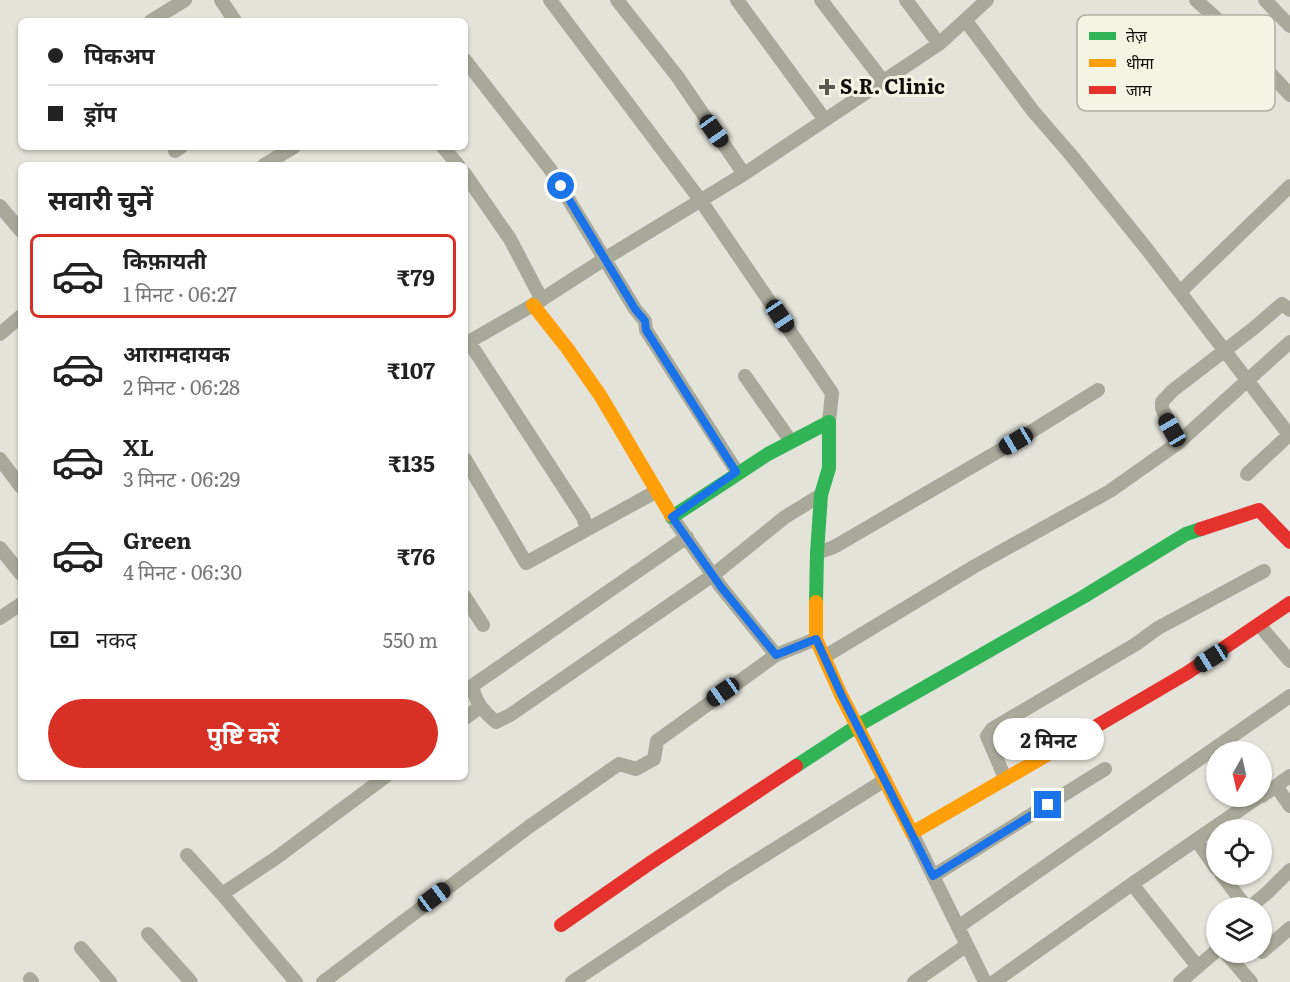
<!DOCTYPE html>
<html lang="hi">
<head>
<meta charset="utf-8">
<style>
	:root { --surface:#fff; --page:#f6f6f6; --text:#222; --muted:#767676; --line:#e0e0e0; --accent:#d93025 }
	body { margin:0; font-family:Literata,"Noto Sans Devanagari",serif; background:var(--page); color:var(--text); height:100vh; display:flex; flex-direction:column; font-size:22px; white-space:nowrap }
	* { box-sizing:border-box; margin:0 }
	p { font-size:20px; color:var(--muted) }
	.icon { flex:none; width:33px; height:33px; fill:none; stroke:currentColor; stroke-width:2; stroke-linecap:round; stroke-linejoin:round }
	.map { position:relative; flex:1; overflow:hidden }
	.drawer { position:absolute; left:18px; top:162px; width:450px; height:618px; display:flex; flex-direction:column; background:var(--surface); border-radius:9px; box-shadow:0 2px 4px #0004 }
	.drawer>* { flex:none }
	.guide { position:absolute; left:18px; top:18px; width:450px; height:132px; border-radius:9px; box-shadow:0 2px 4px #0004; display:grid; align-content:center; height:132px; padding:0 30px; background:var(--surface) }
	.needle { width:39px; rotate:188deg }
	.buttons { position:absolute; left:1206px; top:741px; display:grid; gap:12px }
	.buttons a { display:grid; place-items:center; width:66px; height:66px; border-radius:50%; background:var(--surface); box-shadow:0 2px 4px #0004; font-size:30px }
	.end { position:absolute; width:27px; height:27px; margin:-14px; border:8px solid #1a73e8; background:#fff; box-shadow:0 0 0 3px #fff }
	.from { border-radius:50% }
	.bubble { position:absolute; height:42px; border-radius:21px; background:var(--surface); box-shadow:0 2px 4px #0004; font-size:20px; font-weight:700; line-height:42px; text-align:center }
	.car { position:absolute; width:18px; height:36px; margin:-18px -9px; border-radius:8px; box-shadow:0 0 4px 2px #0007; background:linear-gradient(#222 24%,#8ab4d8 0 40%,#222 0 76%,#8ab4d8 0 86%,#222 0) }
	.guide b { display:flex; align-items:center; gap:21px; height:57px; font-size:22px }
	.guide b+b { border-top:2px solid var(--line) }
	.guide i { width:15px; height:15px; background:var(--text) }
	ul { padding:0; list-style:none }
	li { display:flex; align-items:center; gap:18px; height:84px; margin:0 12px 9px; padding:0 18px; border:3px solid transparent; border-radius:9px }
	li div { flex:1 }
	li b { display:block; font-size:22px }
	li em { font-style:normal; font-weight:700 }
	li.active { border-color:var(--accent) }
	li>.icon { width:54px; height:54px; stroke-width:1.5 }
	h2 { padding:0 30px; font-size:27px; line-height:72px }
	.pay { display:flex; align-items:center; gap:15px; height:66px; padding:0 30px; font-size:22px }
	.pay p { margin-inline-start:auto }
	.cta { display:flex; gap:12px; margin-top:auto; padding:12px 30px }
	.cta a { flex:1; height:69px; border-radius:36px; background:var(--accent); color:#fff; font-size:24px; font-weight:700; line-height:69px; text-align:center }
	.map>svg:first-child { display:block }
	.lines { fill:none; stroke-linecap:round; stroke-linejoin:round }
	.street { stroke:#a9a99a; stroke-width:14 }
	.fast { stroke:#30b455; stroke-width:14 }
	.slow { stroke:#ff9f0a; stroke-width:14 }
	.jam { stroke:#e5322d; stroke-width:14 }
	.route { stroke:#1a73e8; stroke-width:8 }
	.poi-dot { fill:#595952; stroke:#f4f4e3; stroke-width:2 }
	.labels { text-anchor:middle; stroke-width:6; stroke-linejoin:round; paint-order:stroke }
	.poi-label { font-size:20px; font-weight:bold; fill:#0e0e08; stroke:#f4f4e3; text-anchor:start }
	.key { fill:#f4f4e3; stroke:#afafa1; stroke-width:1.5 }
	.key-label { font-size:16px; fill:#0e0e08 }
</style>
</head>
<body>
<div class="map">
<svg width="1290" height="982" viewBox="0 0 1290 982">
	<rect width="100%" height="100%" fill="#e3e3da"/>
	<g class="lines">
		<!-- street -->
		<path class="street" d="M221 0 235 21
			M550 0 701 201 832 393 829 422
			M617 0 677 76 744 174
			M737 0 825 120
			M821 0 883 81
			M906 0 939 44
			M1196 0 1237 37 1290 95
			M1265 0 1290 26
			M151 21 185 0
			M966 21 1033 111 1071 155 1146 248 1290 436
			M465 60 550 169 635 309 645 321 646 330 737 472
			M443 147 458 165
			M175 151 181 147
			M264 165 294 147
			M465 174 510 239 542 300
			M0 206 21 231
			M1180 292 1290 186
			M0 334 21 316
			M469 342 583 517 587 528
			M465 344 533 305 606 258 744 174 939 44 987 0
			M745 376 790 440
			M1178 443 1162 408V402L1172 391 1254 328 1282 304 1290 310
			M0 459 21 487
			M465 459 526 563 657 491
			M1247 474 1289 435
			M672 517 721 587 776 655 816 639
			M687 537 472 686C476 703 483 711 496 722L510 715 713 575 785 517 821 495
			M0 548 21 574
			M817 553 834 547 1016 441 1098 390
			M465 597 483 625
			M0 618 21 604
			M1260 626 1290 661
			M824 657 975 566 1110 491 1178 443 1290 342
			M465 718 480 707
			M1005 778 987 736 992 729 1136 644 1158 628 1264 571
			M1276 786 1290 806
			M1262 796 1290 776
			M912 833 985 982
			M1197 841 1216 868
			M187 855 222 894
			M1221 874 1247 908
			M933 876 1105 769
			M1132 884 1198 967
			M1249 908 1268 892 1290 870
			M958 927 1290 696
			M148 934 191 982
			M81 948 110 982
			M1225 952 1251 982
			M1262 952 1290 928
			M30 979 32 982
			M296 982 222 894 276 858 385 777
			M323 982 530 826 619 764 636 769 654 759 657 741 776 655
			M572 982 727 879 885 780
			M914 982 967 945
			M994 982 1132 884 1260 796
			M1180 982 1216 951"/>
		<!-- fast -->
		<path class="fast" d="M671 515 672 517 768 454 829 422V468L821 495 817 553 816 602
			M796 766 857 726 1083 597 1186 534 1201 529"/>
		<!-- slow -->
		<path class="slow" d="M533 305 567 348 600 395 671 515
			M816 602V639L841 695 912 833 1071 741"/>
		<!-- jam -->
		<path class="jam" d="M1201 529 1259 510 1290 542
			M1071 741 1187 673 1290 603
			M561 925 650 863 796 766"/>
	</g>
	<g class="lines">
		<!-- route -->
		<path class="route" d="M561 186 635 309 645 321 646 330 736 472 672 517 721 587 776 655 816 639 841 694 933 876 1048 805"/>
	</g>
	<!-- markers -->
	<path class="poi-dot" d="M824 78h6v6h6v6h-6v6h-6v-6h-6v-6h6z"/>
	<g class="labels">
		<!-- poi labels -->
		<g class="poi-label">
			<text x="840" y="94">S.R. Clinic</text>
		</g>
	</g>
	<!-- legend -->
	<rect x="1077" y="15" width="198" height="96" rx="9" class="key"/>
	<rect x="1089" y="32" width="27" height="8" fill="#30b455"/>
	<rect x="1089" y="59" width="27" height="8" fill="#ff9f0a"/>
	<rect x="1089" y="86" width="27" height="8" fill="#e5322d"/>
	<g class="key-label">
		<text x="1126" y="42">तेज़</text>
		<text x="1126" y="69">धीमा</text>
		<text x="1126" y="96">जाम</text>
	</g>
</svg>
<div class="buttons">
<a><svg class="needle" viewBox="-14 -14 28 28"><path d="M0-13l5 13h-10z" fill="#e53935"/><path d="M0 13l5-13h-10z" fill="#767676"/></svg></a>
<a><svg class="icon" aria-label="locate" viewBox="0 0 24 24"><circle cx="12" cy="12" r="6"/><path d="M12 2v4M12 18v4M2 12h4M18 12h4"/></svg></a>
<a><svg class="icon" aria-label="layers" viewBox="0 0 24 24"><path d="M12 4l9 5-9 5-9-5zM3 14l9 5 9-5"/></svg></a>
</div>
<i class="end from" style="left:561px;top:186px"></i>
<i class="end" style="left:1048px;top:805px"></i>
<div class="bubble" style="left:993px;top:718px;width:111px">2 मिनट</div>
<i class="car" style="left:714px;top:131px;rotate:145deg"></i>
<i class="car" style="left:780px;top:316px;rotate:146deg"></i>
<i class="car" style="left:1172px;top:430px;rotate:330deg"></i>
<i class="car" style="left:1016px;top:441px;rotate:240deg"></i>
<i class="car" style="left:1211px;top:658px;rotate:238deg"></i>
<i class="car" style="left:723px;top:692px;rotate:235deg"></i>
<i class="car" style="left:434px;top:897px;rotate:53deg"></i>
<div class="guide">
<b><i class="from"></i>पिकअप</b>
<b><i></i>ड्रॉप</b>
</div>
<section class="drawer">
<h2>सवारी चुनें</h2>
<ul>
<li class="active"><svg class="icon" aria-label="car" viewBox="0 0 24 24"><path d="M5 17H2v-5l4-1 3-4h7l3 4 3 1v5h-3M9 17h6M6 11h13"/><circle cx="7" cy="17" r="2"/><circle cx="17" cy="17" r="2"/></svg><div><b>किफ़ायती</b><p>1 मिनट · 06:27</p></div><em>₹79</em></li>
<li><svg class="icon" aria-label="car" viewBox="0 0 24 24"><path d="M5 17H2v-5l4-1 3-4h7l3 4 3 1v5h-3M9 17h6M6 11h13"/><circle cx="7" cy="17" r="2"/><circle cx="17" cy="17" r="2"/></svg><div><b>आरामदायक</b><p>2 मिनट · 06:28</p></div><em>₹107</em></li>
<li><svg class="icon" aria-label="car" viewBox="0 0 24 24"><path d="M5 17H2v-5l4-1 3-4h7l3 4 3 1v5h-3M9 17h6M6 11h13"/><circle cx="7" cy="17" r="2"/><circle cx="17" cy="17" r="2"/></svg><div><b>XL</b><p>3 मिनट · 06:29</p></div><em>₹135</em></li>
<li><svg class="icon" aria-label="car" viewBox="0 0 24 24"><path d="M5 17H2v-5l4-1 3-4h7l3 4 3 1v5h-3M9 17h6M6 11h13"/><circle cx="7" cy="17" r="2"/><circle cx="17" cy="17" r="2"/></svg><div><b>Green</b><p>4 मिनट · 06:30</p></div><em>₹76</em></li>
</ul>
<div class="pay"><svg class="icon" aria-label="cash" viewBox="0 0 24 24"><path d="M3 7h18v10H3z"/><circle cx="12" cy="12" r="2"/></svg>नकद<p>550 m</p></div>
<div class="cta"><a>पुष्टि करें</a></div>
</section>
</div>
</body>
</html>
